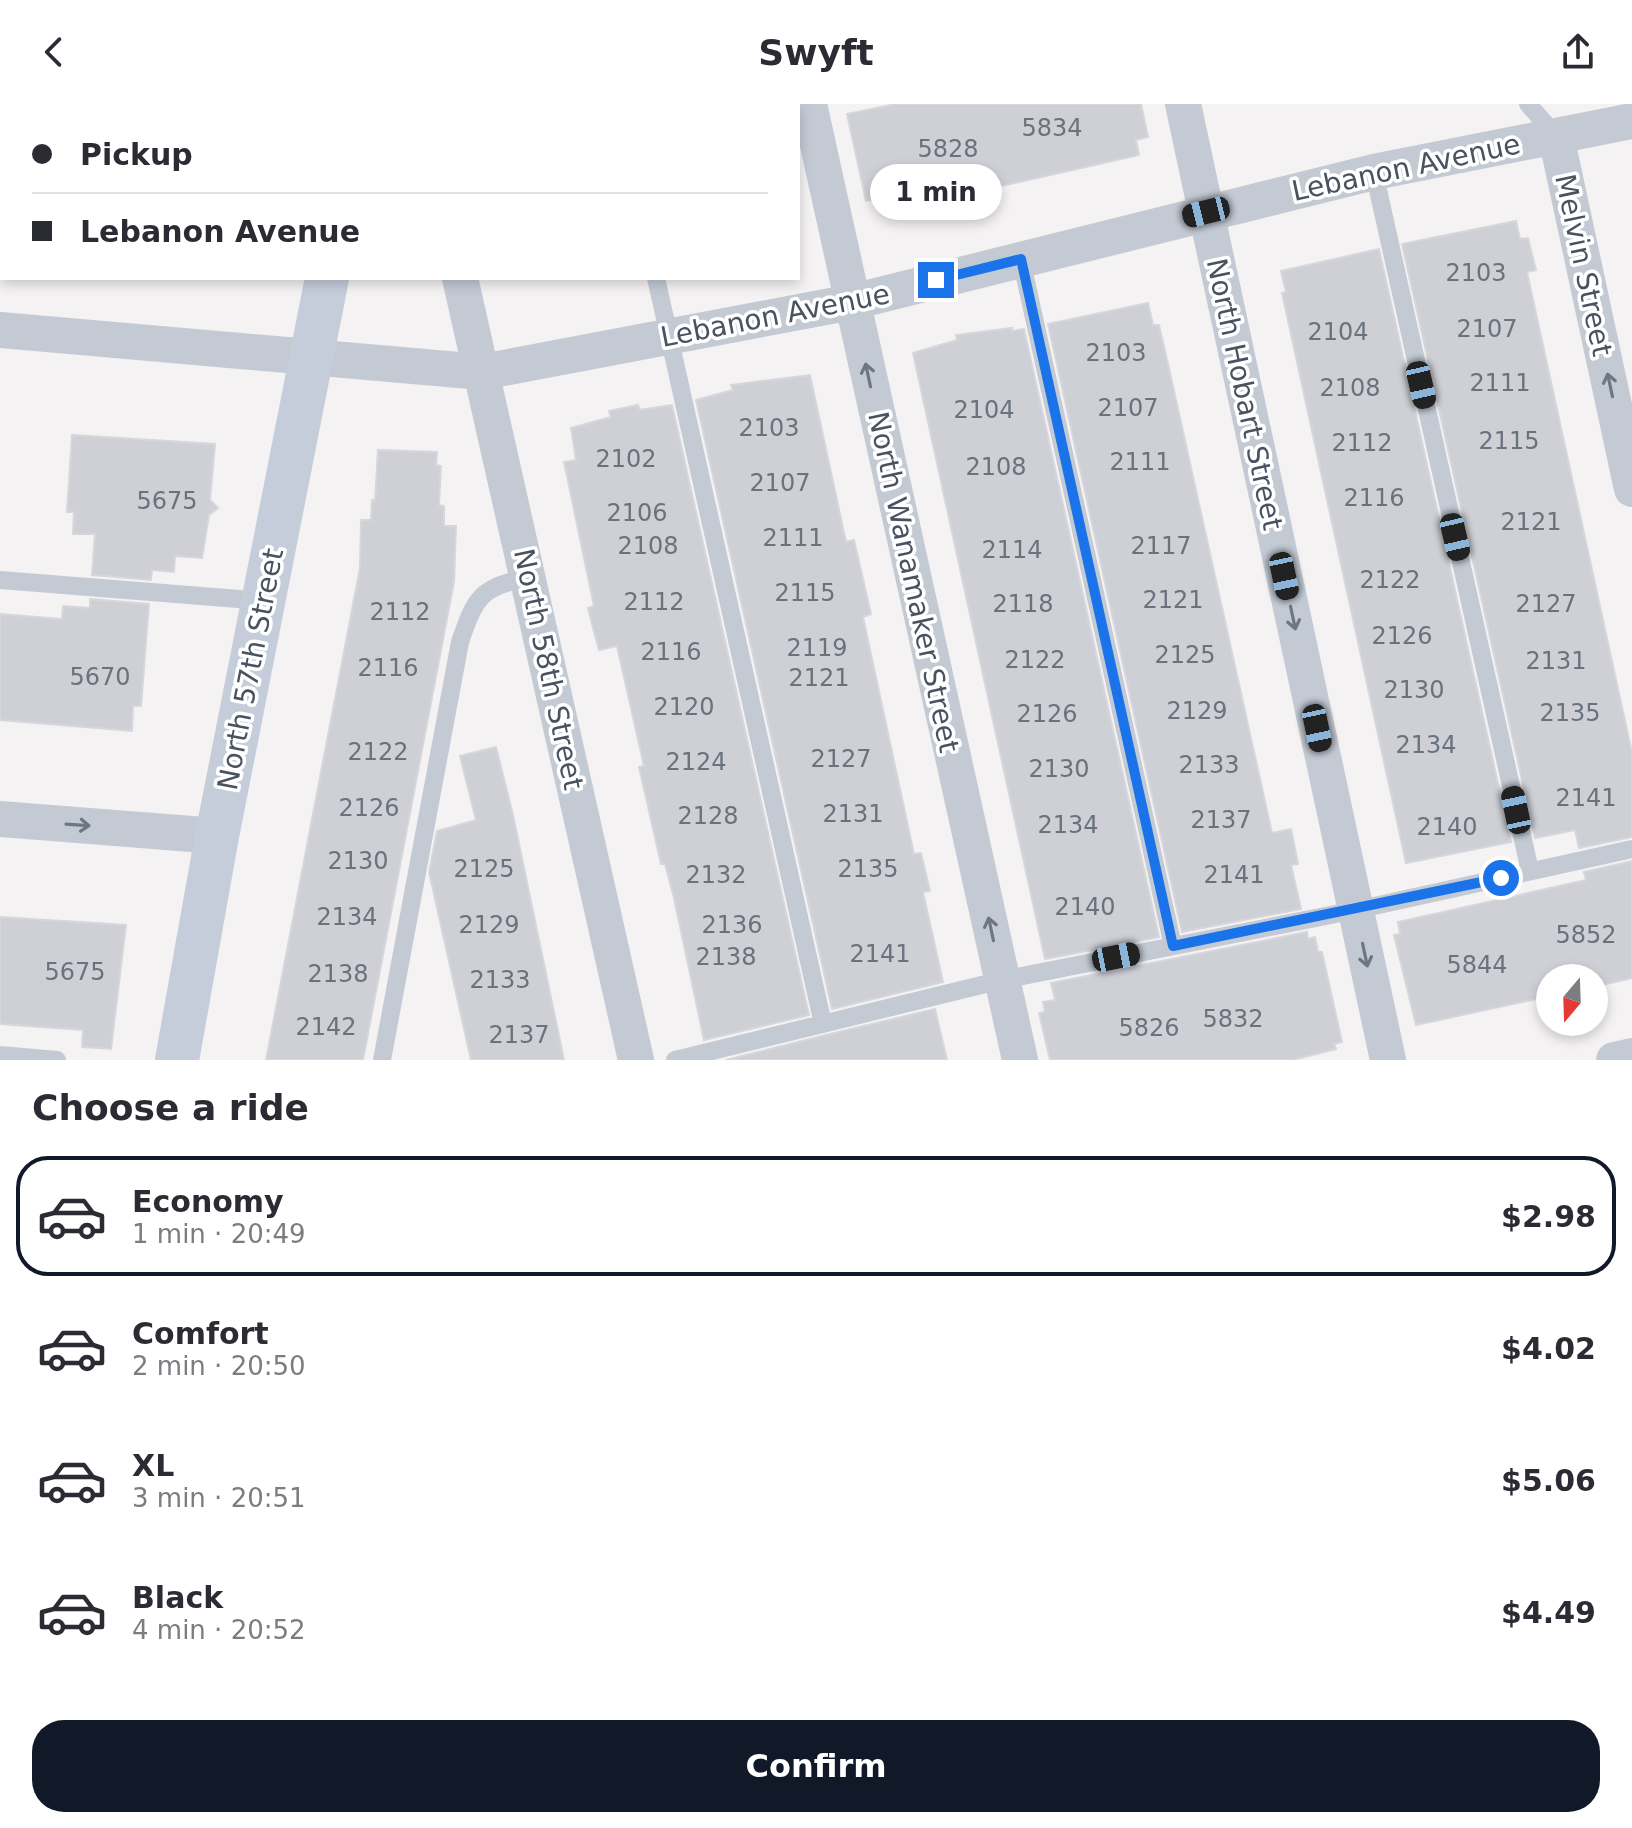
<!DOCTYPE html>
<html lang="en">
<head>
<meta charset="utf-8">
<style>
	:root { --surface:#fff; --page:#f7f7f7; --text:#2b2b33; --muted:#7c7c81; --line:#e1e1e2; --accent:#111827 }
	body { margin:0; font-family:"DejaVu Sans",sans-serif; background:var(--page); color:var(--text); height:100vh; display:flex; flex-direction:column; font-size:30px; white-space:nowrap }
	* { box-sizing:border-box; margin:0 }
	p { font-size:26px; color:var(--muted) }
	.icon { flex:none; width:44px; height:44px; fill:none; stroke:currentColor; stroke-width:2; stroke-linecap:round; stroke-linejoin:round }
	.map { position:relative; height:956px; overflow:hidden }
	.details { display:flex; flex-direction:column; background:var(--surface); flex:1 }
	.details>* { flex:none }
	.banner { position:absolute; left:0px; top:0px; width:800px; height:176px; box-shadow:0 4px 12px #0003; display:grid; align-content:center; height:176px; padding:0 32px; background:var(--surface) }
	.needle { width:52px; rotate:199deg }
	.tools { position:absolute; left:1536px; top:860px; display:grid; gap:16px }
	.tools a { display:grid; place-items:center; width:72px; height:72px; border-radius:50%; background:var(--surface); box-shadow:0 4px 12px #0003; font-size:40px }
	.end { position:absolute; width:36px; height:36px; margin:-18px; border:10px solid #1a73e8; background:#fff; box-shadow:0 0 0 4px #fff }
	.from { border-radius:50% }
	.bubble { position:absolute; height:56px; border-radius:28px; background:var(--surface); box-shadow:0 4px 12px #0003; font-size:26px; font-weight:700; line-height:56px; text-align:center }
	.car { position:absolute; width:24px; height:48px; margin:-24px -12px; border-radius:10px; box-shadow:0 0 6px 2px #0007; background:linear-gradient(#222 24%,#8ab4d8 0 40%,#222 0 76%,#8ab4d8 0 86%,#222 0) }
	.banner b { display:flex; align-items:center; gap:28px; height:76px; font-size:30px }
	.banner b+b { border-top:2px solid var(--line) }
	.banner i { width:20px; height:20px; background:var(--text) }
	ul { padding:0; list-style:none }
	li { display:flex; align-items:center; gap:24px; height:120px; margin:0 16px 12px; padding:0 16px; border:4px solid transparent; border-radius:32px }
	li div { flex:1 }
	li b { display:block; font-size:30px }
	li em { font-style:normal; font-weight:700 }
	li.current { border-color:var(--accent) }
	li>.icon { width:72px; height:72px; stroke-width:1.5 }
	h2 { padding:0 32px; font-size:36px; line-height:96px }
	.button { display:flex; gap:16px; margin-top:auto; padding:16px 32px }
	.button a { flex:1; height:92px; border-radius:32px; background:var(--accent); color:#fff; font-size:32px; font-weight:700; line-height:92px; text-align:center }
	header { display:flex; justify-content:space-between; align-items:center; height:104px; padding:0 32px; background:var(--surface); font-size:36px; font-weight:700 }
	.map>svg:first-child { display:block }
	.building { fill:#ced0d6; stroke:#d6d7dd; stroke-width:2 }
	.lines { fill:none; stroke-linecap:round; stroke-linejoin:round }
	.lane { stroke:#c3cad4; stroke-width:18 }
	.street { stroke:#c3cad4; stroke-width:36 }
	.secondary { stroke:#c5cddb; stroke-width:44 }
	.oneway { stroke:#6e7683 }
	.route { stroke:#1a73e8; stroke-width:10 }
	.labels { text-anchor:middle; stroke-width:7; stroke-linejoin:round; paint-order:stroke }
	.number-label { font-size:24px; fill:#6a727e }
	.street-label { font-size:28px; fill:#495260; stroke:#fff }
</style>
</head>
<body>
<header><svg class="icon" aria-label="back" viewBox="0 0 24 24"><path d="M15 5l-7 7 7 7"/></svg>Swyft<svg class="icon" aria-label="share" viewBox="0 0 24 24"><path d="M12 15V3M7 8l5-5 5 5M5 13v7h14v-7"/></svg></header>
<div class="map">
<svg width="1632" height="956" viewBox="0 0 1632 956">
	<rect width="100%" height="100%" fill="#f4f2f2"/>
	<!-- building -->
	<path class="building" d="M896 0H1141L1148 33 1136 36 1139 51 881 109 878 94 866 97 847 10Z
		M1516 117 1520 135 1528 134 1536 166 1527 168 1632 649V733L1579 744 1575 726 1535 734 1402 140Z
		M1379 145 1511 738 1406 759 1282 189 1286 188 1281 167Z
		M1148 199 1153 221H1159L1168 260 1272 729 1291 725 1298 760 1291 761 1301 805 1182 828 1048 220Z
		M1012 224V227L1024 225 1159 833 1045 855 913 249 957 236 956 231Z
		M810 271 846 438 854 436 871 510 863 513 914 750 921 749 930 787 923 788 943 878 832 905 696 296 733 286 731 281Z
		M638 301 640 306 672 301 809 911 704 936 674 794 665 760H661L639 663 644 662 617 542 599 546 593 524 588 504 594 502 564 358 576 356 571 324 611 313 609 307Z
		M72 331 215 340 210 396 218 404 209 411 202 454 175 452 174 468 152 466 151 476 92 471 95 430H73L74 408H67Z
		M378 346 437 348 436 361 441 362 439 401 444 402V422H456L454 478 363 956H266L360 464 361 416H371L372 396 375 397Z
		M90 495 149 500 141 602H133L132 627 0 616V510L62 515 63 502 90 504Z
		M496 643 513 711 564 956H471L429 768 437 727 476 716 460 652Z
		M1632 757V874L1594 883V874H1550V892L1416 921 1394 831 1400 830 1398 818 1586 776 1584 768Z
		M0 813 126 821 111 945 82 943 83 926 0 920Z
		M1307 828 1308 835 1315 833 1318 848H1322L1342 938 1334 940 1336 945 1292 956H1050L1039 909 1045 908 1043 898 1055 896 1051 879Z
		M935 905 947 956H726L826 931Z"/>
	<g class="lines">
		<!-- lane -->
		<path class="lane" d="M622 0V2
			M1528 0 1556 32
			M1374 68 1530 767
			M1021 155 1173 842
			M656 174 823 920
			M0 476 264 497
			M0 951 57 956
			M382 956 460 538C476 491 481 484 529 473
			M675 956 1002 876 1356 806 1632 745"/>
		<!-- street -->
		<path class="street" d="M420 0 421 2
			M809 0 1020 956
			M1183 0 1388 956
			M1556 32 1632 385
			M460 174 636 956
			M0 226 482 268 852 198 1374 68 1632 17
			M0 715 217 732
			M1614 956 1632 952"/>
		<!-- secondary -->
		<path class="secondary" d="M358 2 359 0
			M177 956 217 732 327 174"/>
	</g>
	<!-- one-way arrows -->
	<defs><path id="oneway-shaft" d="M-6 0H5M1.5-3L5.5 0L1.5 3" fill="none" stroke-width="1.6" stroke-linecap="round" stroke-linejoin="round" transform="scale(2)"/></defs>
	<g class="oneway">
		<use href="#oneway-shaft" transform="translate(868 271) rotate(-102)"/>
		<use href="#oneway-shaft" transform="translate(1610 281) rotate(-102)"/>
		<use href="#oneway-shaft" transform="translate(1293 514) rotate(78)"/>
		<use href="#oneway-shaft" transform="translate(78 721) rotate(4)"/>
		<use href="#oneway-shaft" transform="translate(991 825) rotate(-102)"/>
		<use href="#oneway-shaft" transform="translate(1365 851) rotate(78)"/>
	</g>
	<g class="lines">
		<!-- route -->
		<path class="route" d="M936 176 1021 155 1173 842 1501 774"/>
	</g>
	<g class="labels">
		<!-- number labels -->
		<g class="number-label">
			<text x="1052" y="32">5834</text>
			<text x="948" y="53">5828</text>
			<text x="1476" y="177">2103</text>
			<text x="1487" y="233">2107</text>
			<text x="1338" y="236">2104</text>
			<text x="1116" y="257">2103</text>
			<text x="1500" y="287">2111</text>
			<text x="1350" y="292">2108</text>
			<text x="1128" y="312">2107</text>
			<text x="984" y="314">2104</text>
			<text x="769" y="332">2103</text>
			<text x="1509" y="345">2115</text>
			<text x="1362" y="347">2112</text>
			<text x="626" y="363">2102</text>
			<text x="1140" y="366">2111</text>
			<text x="996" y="371">2108</text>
			<text x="780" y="387">2107</text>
			<text x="1374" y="402">2116</text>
			<text x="167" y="405">5675</text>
			<text x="637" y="417">2106</text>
			<text x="1531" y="426">2121</text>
			<text x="793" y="442">2111</text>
			<text x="648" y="450">2108</text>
			<text x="1161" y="450">2117</text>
			<text x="1012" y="454">2114</text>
			<text x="1390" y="484">2122</text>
			<text x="805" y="497">2115</text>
			<text x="1173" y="504">2121</text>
			<text x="654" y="506">2112</text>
			<text x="1023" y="508">2118</text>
			<text x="1546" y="508">2127</text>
			<text x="400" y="516">2112</text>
			<text x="1402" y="540">2126</text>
			<text x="817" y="552">2119</text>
			<text x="671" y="556">2116</text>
			<text x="1185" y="559">2125</text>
			<text x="1035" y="564">2122</text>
			<text x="1556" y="565">2131</text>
			<text x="388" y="572">2116</text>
			<text x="100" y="581">5670</text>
			<text x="819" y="582">2121</text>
			<text x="1414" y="594">2130</text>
			<text x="684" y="611">2120</text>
			<text x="1197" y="615">2129</text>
			<text x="1570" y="617">2135</text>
			<text x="1047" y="618">2126</text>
			<text x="1426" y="649">2134</text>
			<text x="378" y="656">2122</text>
			<text x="841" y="663">2127</text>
			<text x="696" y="666">2124</text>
			<text x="1209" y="669">2133</text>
			<text x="1059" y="673">2130</text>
			<text x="1586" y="702">2141</text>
			<text x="369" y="712">2126</text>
			<text x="853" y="718">2131</text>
			<text x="708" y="720">2128</text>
			<text x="1221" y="724">2137</text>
			<text x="1068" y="729">2134</text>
			<text x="1447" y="731">2140</text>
			<text x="358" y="765">2130</text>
			<text x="484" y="773">2125</text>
			<text x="868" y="773">2135</text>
			<text x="716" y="779">2132</text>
			<text x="1234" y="779">2141</text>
			<text x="1085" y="811">2140</text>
			<text x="347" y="821">2134</text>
			<text x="489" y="829">2129</text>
			<text x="732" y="829">2136</text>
			<text x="1586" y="839">5852</text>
			<text x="880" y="858">2141</text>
			<text x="726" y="861">2138</text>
			<text x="1477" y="869">5844</text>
			<text x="75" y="876">5675</text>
			<text x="338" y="878">2138</text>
			<text x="500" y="884">2133</text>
			<text x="1233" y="923">5832</text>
			<text x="326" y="931">2142</text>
			<text x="1149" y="932">5826</text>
			<text x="519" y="939">2137</text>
		</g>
		<!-- street labels -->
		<g class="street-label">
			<text transform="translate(1406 63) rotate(-12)" y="10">Lebanon Avenue</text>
			<text transform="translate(1584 161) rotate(78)" y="10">Melvin Street</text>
			<text transform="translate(775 211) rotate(-11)" y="10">Lebanon Avenue</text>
			<text transform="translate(1245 290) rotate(78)" y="10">North Hobart Street</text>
			<text transform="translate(914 478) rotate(78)" y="10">North Wanamaker Street</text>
			<text transform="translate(250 565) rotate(-79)" y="10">North 57th Street</text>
			<text transform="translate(549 565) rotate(78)" y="10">North 58th Street</text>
		</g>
	</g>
</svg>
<div class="tools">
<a><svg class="needle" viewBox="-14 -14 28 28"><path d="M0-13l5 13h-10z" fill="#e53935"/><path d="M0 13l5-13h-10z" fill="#7c7c81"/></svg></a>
</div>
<i class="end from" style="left:1501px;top:774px"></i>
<i class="end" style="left:936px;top:176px"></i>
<div class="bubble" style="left:870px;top:60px;width:132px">1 min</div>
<i class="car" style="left:1206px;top:108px;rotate:256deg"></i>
<i class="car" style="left:1421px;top:281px;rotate:167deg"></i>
<i class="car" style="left:1455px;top:433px;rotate:167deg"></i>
<i class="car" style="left:1284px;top:472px;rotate:168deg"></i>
<i class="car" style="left:1317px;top:624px;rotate:168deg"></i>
<i class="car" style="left:1516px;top:706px;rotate:348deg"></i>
<i class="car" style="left:1116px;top:853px;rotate:79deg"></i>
<div class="banner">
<b><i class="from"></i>Pickup</b>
<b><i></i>Lebanon Avenue</b>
</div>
</div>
<section class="details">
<h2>Choose a ride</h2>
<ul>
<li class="current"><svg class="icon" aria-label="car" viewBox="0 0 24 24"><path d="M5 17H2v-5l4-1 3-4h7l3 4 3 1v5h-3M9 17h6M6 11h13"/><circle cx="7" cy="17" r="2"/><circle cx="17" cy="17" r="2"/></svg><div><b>Economy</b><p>1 min · 20:49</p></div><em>$2.98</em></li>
<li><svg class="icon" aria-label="car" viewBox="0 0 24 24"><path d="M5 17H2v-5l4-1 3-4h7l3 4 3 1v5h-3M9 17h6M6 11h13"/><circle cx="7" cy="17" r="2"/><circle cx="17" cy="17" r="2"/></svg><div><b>Comfort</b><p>2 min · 20:50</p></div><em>$4.02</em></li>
<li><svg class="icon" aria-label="car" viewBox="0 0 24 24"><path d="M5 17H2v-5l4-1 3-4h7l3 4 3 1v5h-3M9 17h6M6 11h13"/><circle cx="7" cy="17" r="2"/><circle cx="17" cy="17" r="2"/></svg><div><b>XL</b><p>3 min · 20:51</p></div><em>$5.06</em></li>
<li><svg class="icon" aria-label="car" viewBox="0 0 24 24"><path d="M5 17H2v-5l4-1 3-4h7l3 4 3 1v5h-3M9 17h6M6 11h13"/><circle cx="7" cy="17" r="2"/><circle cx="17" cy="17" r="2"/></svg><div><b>Black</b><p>4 min · 20:52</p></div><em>$4.49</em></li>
</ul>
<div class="button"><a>Confirm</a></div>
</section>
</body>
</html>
